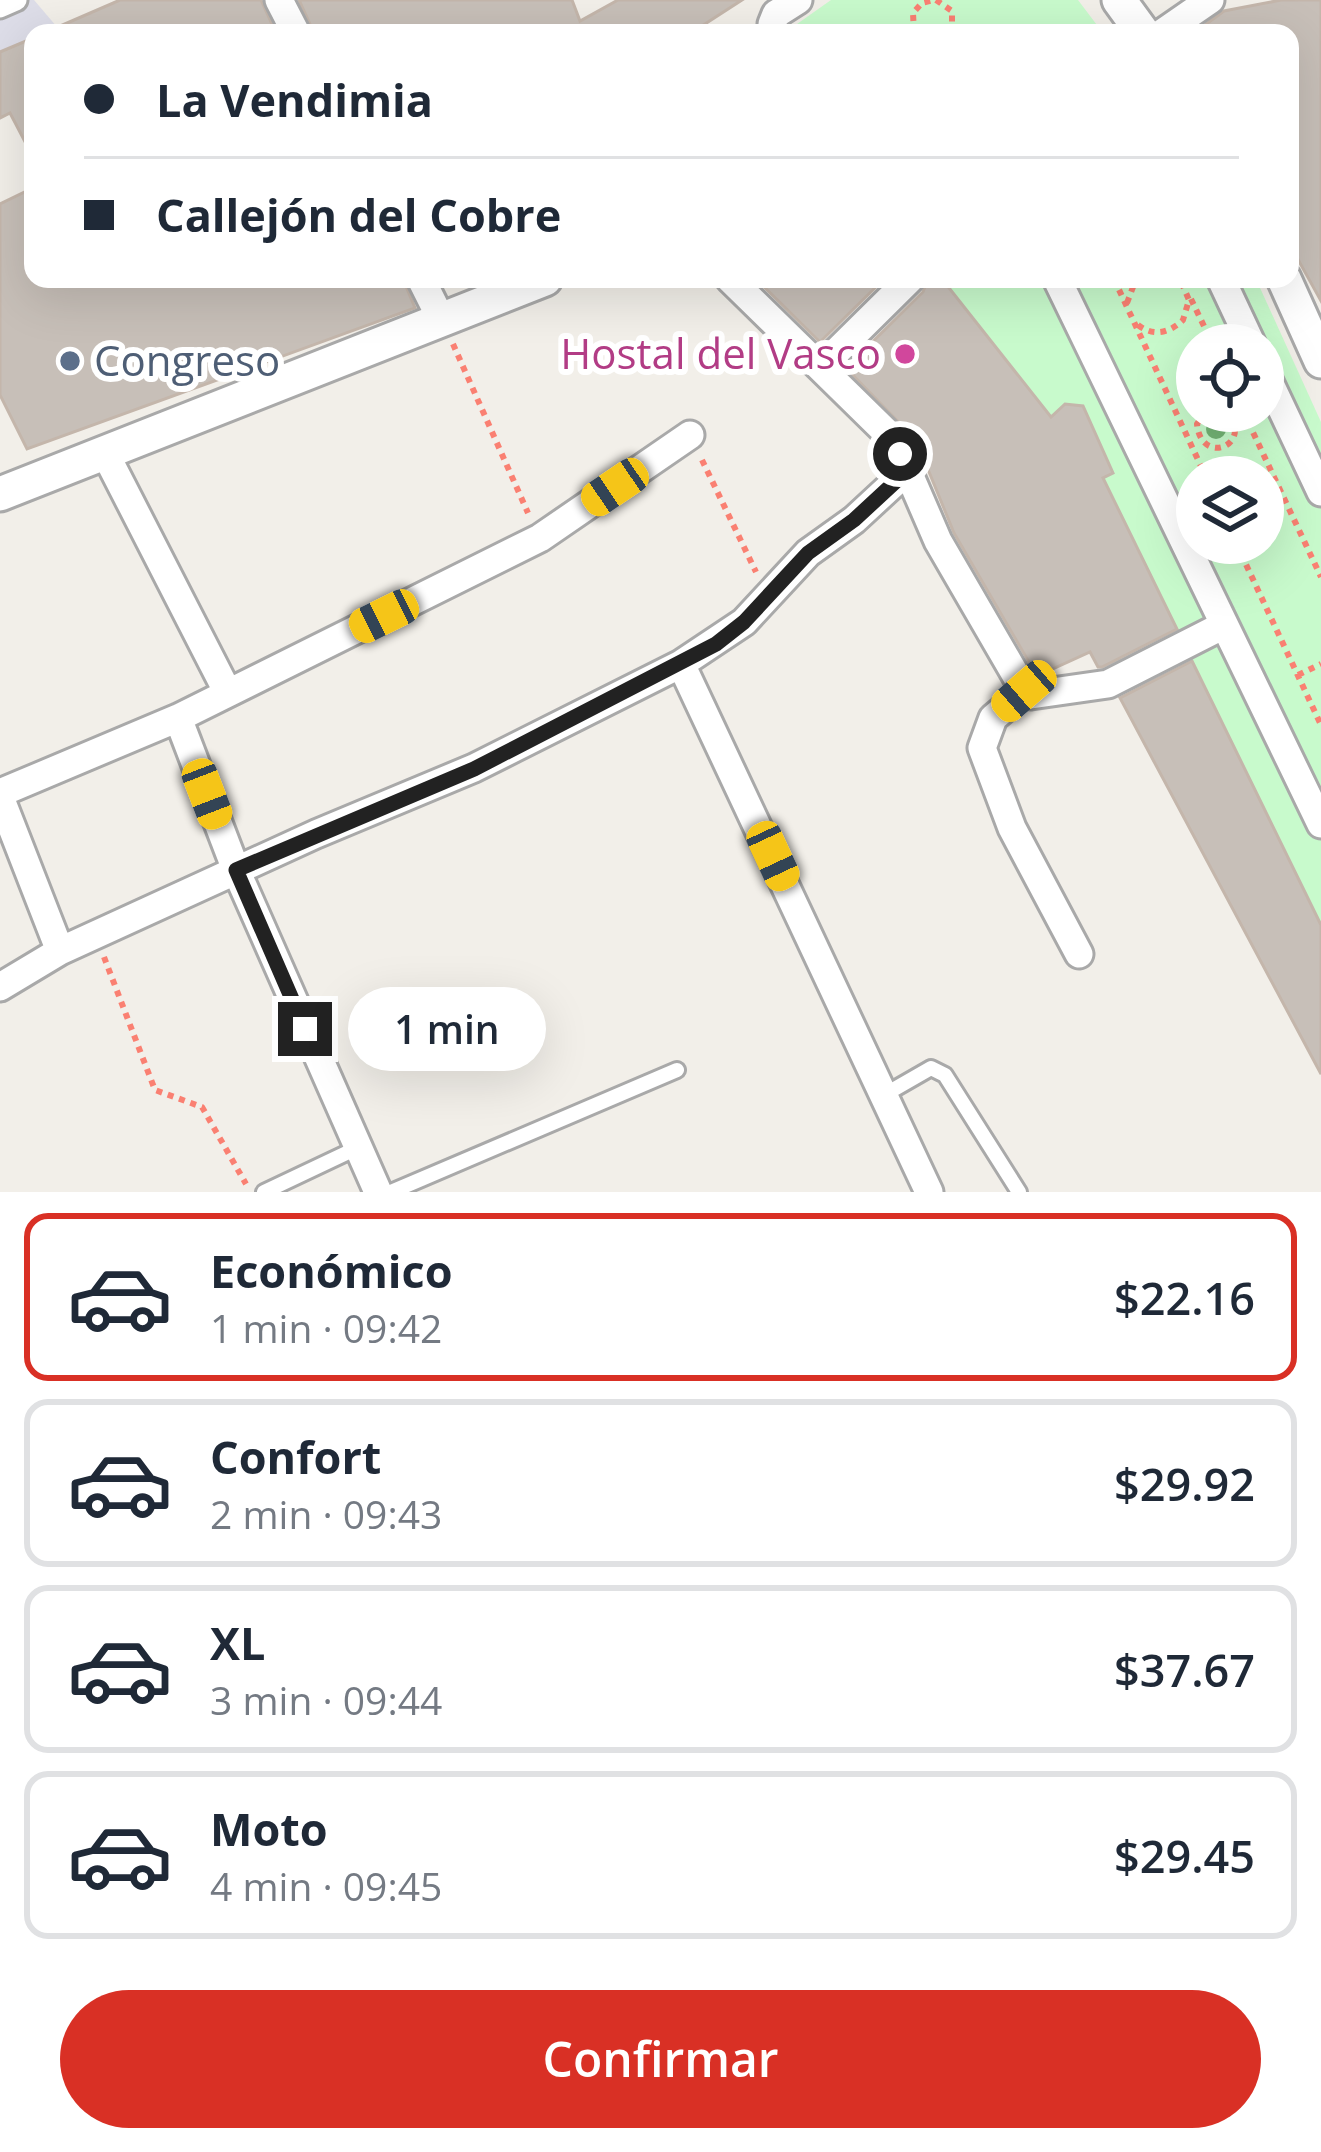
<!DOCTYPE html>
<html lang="es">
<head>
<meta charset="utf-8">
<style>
	:root { --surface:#fff; --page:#f6f6f7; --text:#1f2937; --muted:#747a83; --line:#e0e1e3; --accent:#d93025 }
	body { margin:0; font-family:"Open Sans",sans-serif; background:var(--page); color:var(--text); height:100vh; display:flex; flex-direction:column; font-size:45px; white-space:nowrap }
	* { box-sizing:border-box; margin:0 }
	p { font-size:39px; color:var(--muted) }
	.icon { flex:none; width:66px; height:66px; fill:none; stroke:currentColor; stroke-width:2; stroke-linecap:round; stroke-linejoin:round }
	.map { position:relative; height:1192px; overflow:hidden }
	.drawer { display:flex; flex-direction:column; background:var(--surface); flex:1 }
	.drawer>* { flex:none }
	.hud { position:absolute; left:24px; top:24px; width:1275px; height:264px; border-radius:24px; box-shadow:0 12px 48px #0002; display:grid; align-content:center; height:264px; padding:0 60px; background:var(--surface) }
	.tools { position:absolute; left:1176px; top:324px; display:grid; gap:24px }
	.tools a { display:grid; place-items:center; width:108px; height:108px; border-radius:50%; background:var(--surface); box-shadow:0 12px 48px #0002; font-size:60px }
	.end { position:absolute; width:54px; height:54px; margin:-27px; border:15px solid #222; background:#fff; box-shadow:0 0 0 6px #fff }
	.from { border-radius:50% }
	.bubble { position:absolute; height:84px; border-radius:42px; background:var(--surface); box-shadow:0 12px 48px #0002; font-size:39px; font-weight:600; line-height:84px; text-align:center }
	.car { position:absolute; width:36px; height:72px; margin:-36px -18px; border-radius:15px; box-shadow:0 0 9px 3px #0007; background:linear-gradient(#f5c518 24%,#345 0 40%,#f5c518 0 76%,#345 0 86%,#f5c518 0) }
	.hud b { display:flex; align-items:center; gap:42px; height:114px; font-size:45px }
	.hud b+b { border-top:3px solid var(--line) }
	.hud i { width:30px; height:30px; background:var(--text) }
	ul { padding:21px 0 0; list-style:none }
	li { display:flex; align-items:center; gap:36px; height:168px; margin:0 24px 18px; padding:0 36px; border:6px solid var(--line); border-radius:24px }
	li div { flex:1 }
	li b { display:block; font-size:45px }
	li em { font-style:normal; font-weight:600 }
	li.active { border-color:var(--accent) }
	li>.icon { width:108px; height:108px; stroke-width:1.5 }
	.primary-button { display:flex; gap:24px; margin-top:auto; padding:24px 60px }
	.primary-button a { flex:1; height:138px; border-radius:72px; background:var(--accent); color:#fff; font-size:48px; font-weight:600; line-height:138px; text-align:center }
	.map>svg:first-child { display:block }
	.park { fill:#c8facc; fill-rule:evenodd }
	.plaza { fill:#dddde8 }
	.building { fill:#c7bfb8; stroke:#c4b6ab; stroke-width:3 }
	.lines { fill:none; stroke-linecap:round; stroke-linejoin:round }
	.service-casing { stroke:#a9a9a9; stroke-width:20 }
	.pedestrian-casing { stroke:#a9a9a9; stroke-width:27 }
	.minor-casing { stroke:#a9a9a9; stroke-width:33 }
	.tertiary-casing { stroke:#a9a9a9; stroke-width:39 }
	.path { stroke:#fa8072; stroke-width:6; stroke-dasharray:6 6; stroke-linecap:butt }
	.service { stroke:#fff; stroke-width:14 }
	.pedestrian { stroke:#fff; stroke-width:21 }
	.minor { stroke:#fff; stroke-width:27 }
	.tertiary { stroke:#fff; stroke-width:33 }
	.tree { fill:#74b475 }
	.route { stroke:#222; stroke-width:15 }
	.hotel-dot { fill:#d1479c; stroke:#fff; stroke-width:4.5 }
	.service-dot { fill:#5c6f8a; stroke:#fff; stroke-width:4.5 }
	.labels { text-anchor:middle; stroke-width:12; stroke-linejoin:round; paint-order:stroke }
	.hotel-label { font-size:42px; fill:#b23c85; stroke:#fff; text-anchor:end }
	.service-label { font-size:42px; fill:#4e5e75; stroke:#fff; text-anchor:start }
</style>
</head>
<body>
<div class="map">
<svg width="1321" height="1192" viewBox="0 0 1321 1192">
	<rect width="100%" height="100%" fill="#f2efe9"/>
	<!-- park -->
	<path class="park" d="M831 0H1078L1103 33H793L797 24Z
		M942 279H1256L1321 422V925L1103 478 1113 472 1083 406 1065 404 1051 417ZM1197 345H1263V411H1197ZM1197 477H1263V543H1197Z"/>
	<!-- plaza -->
	<path class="plaza" d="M0 0H34L57 27 33 33V38L0 52Z"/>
	<!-- building -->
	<path class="building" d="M120 0H261L276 33H44Z
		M299 0H572L580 21 618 0H742L691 33H314Z
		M1281 0H1321V301L1290 245V33H1194L1224 11Z
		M33 38V157L10 113 0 118V52Z
		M33 188V279H403L415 308 27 449 0 395V204Z
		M756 279H884L820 342Z
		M928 279H942L1051 417 1065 404 1083 406 1113 473 1103 478 1177 629 1102 667H1098L1090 652 1037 676 954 533 916 440 846 368 923 292Z
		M1192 661 1321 925V1074L1120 698Z"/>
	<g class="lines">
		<defs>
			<path id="service" d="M884 1095 931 1068 945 1075 1019 1192
				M264 1192 357 1148
				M391 1192 677 1070"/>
			<path id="pedestrian" d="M0 7 16 0"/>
			<path id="minor" d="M279 0 296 33
				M775 33 772 24 776 14 798 0
				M1162 33 1210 0
				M421 279 441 319
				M730 279 885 431 900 453 938 541 1025 691
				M1057 279 1321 824
				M1221 279 1252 345
				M821 367 910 279
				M1263 369 1321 492
				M105 453 228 693
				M681 664 929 1192
				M1025 691 993 718 982 748 1012 828 1079 954
				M1025 691 1031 695 1108 684 1224 625
				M178 718 236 870 378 1192
				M0 793 178 718 540 538 690 435
				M0 797 60 951
				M0 987 60 951 316 834 474 768 681 664 744 622 808 553 854 520 907 471"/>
			<path id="tertiary" d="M1119 0 1143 33
				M1284 279 1321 361
				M0 494 545 279"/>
		</defs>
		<!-- service casing -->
		<use href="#service" class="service-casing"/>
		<!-- pedestrian casing -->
		<use href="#pedestrian" class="pedestrian-casing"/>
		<!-- minor casing -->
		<use href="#minor" class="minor-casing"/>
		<!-- tertiary casing -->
		<use href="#tertiary" class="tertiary-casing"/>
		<!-- path -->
		<path class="path" d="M936 0 952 11V33
			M914 33 913 13 922 3 934 0
			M1114 279 1206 477
			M1191 299 1213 345
			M1127 303 1136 279
			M1138 325C1154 337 1169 333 1183 320L1189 300 1180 279
			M453 344 528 513
			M1206 411 1197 424C1201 467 1255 445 1227 411
			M1243 411 1321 577
			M702 460 756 572
			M1236 543 1321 725
			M1298 675 1321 664
			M104 957 155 1090 202 1107 246 1184"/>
		<!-- service -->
		<use href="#service" class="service"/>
		<!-- pedestrian -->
		<use href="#pedestrian" class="pedestrian"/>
		<!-- minor -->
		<use href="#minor" class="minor"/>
		<!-- tertiary -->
		<use href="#tertiary" class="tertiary"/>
	</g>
	<!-- trees -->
	<circle class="tree" cx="1216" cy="429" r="10"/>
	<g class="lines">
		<!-- route -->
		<path class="route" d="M305 1029 236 870 474 769 716 644 744 622 808 553 854 520 907 471 900 454"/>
	</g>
	<!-- markers -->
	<circle class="hotel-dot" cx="905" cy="354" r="12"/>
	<circle class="service-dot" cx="70" cy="361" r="12"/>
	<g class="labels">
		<!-- hotel labels -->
		<g class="hotel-label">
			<text x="881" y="369">Hostal del Vasco</text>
		</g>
		<!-- service labels -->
		<g class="service-label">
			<text x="94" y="376">Congreso</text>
		</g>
	</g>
</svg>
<div class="tools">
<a><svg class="icon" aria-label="locate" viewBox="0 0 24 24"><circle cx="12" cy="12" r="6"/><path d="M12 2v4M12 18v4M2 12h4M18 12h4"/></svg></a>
<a><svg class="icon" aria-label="layers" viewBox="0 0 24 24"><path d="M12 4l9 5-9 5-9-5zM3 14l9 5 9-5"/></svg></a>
</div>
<i class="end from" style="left:900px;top:454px"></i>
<i class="end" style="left:305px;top:1029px"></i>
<div class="bubble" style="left:348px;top:987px;width:198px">1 min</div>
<i class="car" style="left:615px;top:487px;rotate:236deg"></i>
<i class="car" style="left:384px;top:616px;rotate:244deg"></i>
<i class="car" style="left:1024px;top:691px;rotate:229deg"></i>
<i class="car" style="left:207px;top:794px;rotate:159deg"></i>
<i class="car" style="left:773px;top:856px;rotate:155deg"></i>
<div class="hud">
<b><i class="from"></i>La Vendimia</b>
<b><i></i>Callejón del Cobre</b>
</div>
</div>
<section class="drawer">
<ul>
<li class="active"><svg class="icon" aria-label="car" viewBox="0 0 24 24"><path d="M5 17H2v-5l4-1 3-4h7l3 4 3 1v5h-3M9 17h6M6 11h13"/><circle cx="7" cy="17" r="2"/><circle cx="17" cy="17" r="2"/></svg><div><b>Económico</b><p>1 min · 09:42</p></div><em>$22.16</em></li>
<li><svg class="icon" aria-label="car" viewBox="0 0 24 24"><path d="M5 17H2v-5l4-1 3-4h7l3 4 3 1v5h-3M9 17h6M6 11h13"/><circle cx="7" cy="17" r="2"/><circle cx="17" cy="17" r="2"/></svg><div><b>Confort</b><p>2 min · 09:43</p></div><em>$29.92</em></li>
<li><svg class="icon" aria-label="car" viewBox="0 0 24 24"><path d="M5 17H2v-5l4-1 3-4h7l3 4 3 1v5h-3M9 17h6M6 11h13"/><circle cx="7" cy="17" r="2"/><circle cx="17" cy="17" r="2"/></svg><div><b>XL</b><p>3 min · 09:44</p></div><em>$37.67</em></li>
<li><svg class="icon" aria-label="car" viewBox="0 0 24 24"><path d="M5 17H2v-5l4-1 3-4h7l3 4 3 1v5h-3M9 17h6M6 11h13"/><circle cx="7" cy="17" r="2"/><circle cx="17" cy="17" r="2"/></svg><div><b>Moto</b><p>4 min · 09:45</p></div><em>$29.45</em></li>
</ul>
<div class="primary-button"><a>Confirmar</a></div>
</section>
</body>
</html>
